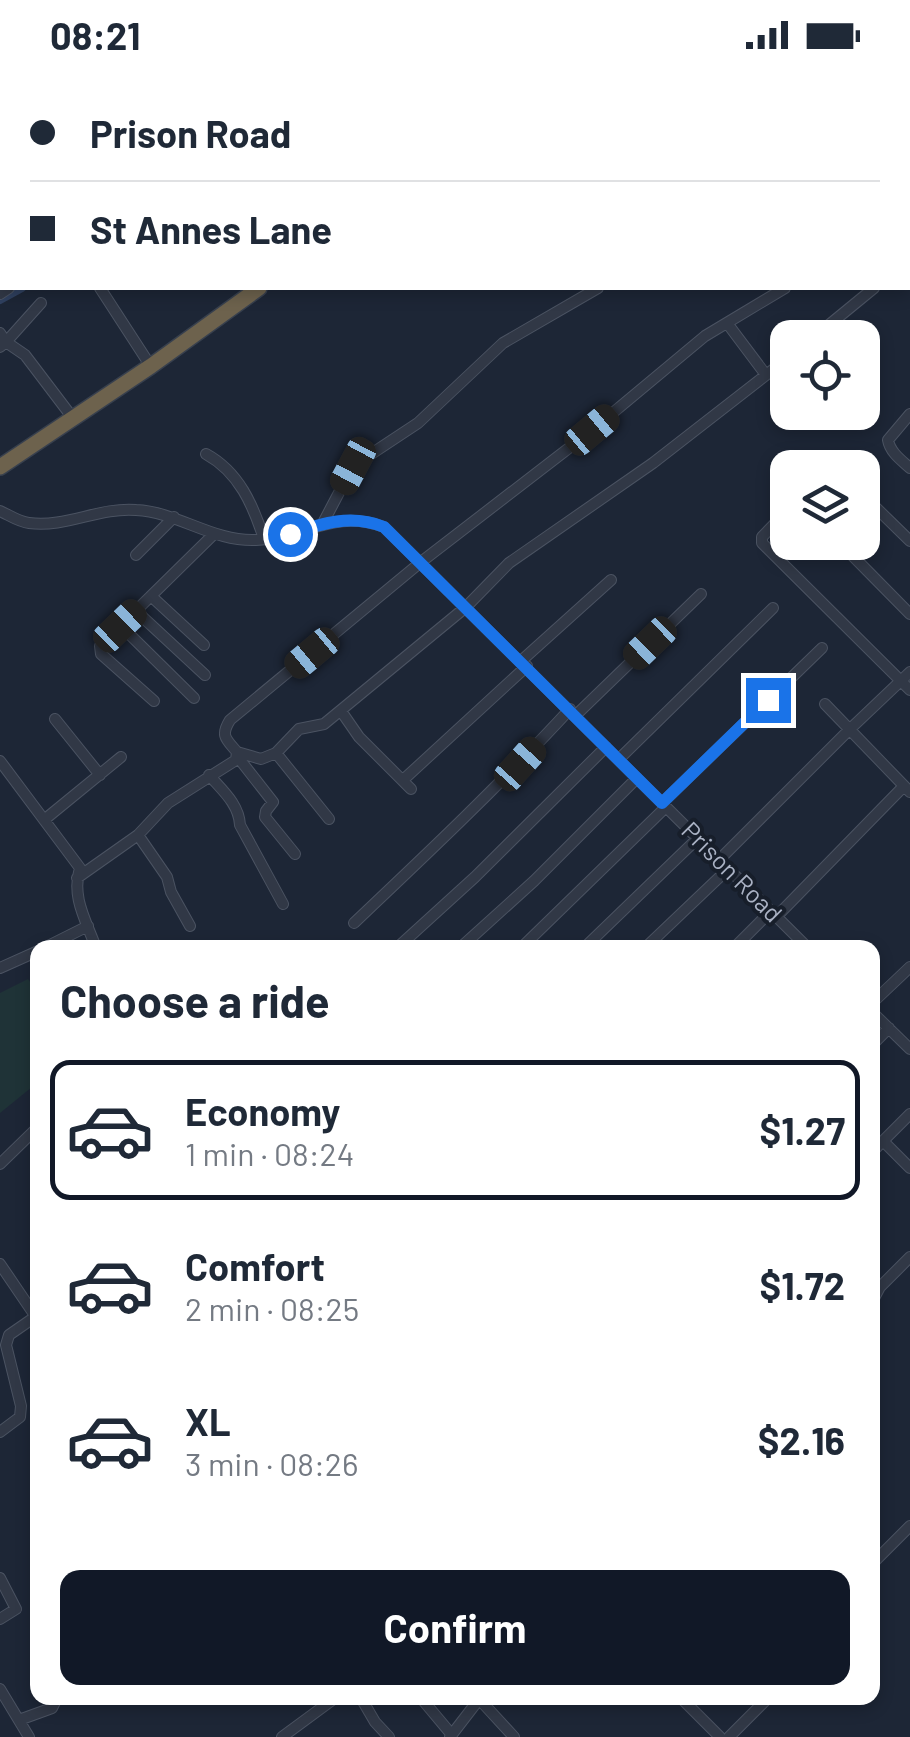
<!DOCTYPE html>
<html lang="en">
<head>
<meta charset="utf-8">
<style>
	:root { --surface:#fff; --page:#f6f6f7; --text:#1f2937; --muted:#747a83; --line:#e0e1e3; --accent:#111827 }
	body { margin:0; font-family:Barlow,sans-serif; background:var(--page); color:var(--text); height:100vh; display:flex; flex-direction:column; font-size:38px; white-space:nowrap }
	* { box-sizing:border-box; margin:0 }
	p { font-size:32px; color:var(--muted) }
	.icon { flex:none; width:55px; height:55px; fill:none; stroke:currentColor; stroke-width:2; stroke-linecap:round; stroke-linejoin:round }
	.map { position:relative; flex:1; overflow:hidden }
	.drawer { position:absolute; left:30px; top:870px; width:850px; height:765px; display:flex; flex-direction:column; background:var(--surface); border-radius:20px; box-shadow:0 5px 15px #0003 }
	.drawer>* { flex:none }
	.hud { position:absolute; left:0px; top:0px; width:910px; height:220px; box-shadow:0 5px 15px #0003; display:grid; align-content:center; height:220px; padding:0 30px; background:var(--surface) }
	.fabs { position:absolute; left:770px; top:250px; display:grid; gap:20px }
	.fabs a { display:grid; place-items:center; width:110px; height:110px; border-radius:20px; background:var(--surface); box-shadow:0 5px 15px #0003; font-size:50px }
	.end { position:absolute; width:45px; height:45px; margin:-22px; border:12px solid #1a73e8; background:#fff; box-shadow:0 0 0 5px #fff }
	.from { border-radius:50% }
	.car { position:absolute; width:30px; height:60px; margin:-30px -15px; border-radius:12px; box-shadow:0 0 8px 2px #0007; background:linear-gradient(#222 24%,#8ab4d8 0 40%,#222 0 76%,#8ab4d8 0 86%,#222 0) }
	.hud b { display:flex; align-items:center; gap:35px; height:95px; font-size:38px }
	.hud b+b { border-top:2px solid var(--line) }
	.hud i { width:25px; height:25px; background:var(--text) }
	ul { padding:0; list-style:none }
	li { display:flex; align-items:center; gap:30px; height:140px; margin:0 20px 15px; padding:0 10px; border:5px solid transparent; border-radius:20px }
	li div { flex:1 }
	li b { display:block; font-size:38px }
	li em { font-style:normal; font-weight:700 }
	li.selected { border-color:var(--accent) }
	li>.icon { width:90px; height:90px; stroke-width:1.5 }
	h2 { padding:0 30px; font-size:45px; line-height:120px }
	.cta { display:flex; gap:20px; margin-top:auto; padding:20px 30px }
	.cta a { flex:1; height:115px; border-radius:20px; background:var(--accent); color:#fff; font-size:40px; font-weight:700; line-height:115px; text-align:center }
	.status { display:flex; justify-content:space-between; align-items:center; height:70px; padding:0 50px; background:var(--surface); direction:ltr }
	.status svg { height:28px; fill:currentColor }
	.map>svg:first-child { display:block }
	.green { fill:#1f3337 }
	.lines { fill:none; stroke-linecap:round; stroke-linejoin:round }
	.canal { stroke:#2f405f; stroke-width:8 }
	.minor-casing { stroke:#4b5362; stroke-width:12 }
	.highway-casing { stroke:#38404e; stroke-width:18 }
	.minor { stroke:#313846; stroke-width:10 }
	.highway { stroke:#6d624d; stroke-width:15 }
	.rail-casing { stroke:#525c6e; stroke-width:6 }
	.rail { stroke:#171e2a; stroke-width:2.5; stroke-dasharray:8; stroke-linecap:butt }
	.route { stroke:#1a73e8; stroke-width:12 }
	.labels { text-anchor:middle; stroke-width:8; stroke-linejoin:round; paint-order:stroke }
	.street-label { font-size:25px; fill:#aab2c4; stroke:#171e2a }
</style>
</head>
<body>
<div class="status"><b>08:21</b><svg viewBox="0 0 49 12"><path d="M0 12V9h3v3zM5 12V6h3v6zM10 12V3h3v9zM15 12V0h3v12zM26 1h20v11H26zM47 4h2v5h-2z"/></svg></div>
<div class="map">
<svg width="910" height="1667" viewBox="0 0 910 1667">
	<rect width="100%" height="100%" fill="#1d2636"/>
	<!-- green -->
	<path class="green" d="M28 909 37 921V1013L0 1043V923Z"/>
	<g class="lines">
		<!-- canal -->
		<path class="canal" d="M334 2V0
			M0 230 22 218"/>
		<defs>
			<path id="minor" d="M61 0 63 2
				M650 0 653 2
				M82 2 85 0
				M0 99 2 96
				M908 140 910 138
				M908 191 910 189
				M100 218 148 292
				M0 224 9 218
				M41 233 6 272 25 285 69 343
				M727 253 766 305
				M0 263 6 272 0 277
				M813 268 874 218
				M910 344 888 370C890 382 901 390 910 398
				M206 384C239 402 253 435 264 469
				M862 424 910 471
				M788 440 762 467V473L910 620
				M0 441C9 445 19 452 29 453 66 458 99 437 136 440 178 442 213 472 256 470 304 468 335 438 384 457L808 878
				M323 453 353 396 418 353 503 273 598 218
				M839 472 910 544
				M136 485 174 447
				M151 526 204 575
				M136 541 205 605
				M121 556 194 628
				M521 591 611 510
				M154 631 101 584 100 576 214 464
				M825 634 910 722
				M341 641 359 667 411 719
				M576 645 701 524
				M55 649 100 705
				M237 682 261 689 276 683 299 659 324 654 466 537 509 493 653 393 788 288
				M276 683 329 749
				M237 686 273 732 266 741 265 747 295 784
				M619 689 773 538
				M0 691 80 798C71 827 86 850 96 878
				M209 705C222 720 239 734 240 755L283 834
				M403 710 527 596
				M662 733 822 578
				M44 750 121 687
				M138 765 167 807 171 822 190 856
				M719 790 849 660 910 602
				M77 808 138 765 168 733 236 690 237 682C226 669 220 666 230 650L421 492 591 361 705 266 785 218
				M776 847 904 716
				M354 853C428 783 501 714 570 639
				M44 878 88 856
				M397 878 475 807 606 677
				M460 878 534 811 637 708
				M521 878 666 737
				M584 878 697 769
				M645 878 728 799
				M734 878 771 841
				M0 898 38 881
				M872 933 910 897
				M872 942 910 979
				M872 975 889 958
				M883 1071 910 1098
				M872 1082 910 1044
				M0 1094 38 1057
				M0 1194 38 1250
				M872 1232 880 1217 910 1187
				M0 1362 20 1347 21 1336 6 1275 9 1265 35 1247
				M872 1494 910 1456
				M0 1508 16 1539 0 1549
				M0 1619 29 1667
				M361 1628 375 1652 389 1667
				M421 1628 452 1665
				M681 1628 720 1667
				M480 1630 514 1667
				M19 1650 52 1638 57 1628
				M282 1667 335 1628
				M450 1667 480 1628
				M729 1667 768 1628"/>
			<path id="highway" d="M548 2 552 0
				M562 2 566 0
				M0 397 151 296 259 218"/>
		</defs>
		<!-- minor casing -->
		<use href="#minor" class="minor-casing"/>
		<!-- highway casing -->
		<use href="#highway" class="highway-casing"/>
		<!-- minor -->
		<use href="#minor" class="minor"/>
		<!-- highway -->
		<use href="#highway" class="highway"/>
		<defs>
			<path id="rail" d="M186 2 192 0
				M0 48H2"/>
		</defs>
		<!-- rail casing -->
		<use href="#rail" class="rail-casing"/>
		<!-- rail -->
		<use href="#rail" class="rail"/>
	</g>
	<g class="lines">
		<!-- route -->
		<path class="route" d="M290 464C323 453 351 444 384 457L662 733 768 630"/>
	</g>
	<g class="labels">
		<!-- street labels -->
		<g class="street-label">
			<text transform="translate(732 802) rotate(45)" y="9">Prison Road</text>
		</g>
	</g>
</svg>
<div class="fabs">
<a><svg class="icon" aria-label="locate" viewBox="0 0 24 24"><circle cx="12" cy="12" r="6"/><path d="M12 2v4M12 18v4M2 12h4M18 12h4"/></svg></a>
<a><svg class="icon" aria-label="layers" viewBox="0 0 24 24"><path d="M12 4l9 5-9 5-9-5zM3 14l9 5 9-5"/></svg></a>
</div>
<i class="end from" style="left:290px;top:464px"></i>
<i class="end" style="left:768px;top:630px"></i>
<i class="car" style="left:592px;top:360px;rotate:50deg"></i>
<i class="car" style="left:353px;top:396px;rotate:208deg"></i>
<i class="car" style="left:120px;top:556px;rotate:46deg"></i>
<i class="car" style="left:650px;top:573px;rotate:226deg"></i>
<i class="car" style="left:312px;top:583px;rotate:230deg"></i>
<i class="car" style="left:520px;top:694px;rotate:42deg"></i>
<div class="hud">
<b><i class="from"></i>Prison Road</b>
<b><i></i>St Annes Lane</b>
</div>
<section class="drawer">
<h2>Choose a ride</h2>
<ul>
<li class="selected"><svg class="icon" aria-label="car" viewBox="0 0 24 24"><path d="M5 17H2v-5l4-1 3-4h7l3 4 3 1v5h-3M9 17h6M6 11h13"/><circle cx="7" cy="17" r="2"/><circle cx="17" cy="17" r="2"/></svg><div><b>Economy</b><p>1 min · 08:24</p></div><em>$1.27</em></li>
<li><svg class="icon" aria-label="car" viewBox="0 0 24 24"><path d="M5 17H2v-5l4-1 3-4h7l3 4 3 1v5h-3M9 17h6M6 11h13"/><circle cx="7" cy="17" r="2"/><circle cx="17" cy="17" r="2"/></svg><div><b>Comfort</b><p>2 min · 08:25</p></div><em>$1.72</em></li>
<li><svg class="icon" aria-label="car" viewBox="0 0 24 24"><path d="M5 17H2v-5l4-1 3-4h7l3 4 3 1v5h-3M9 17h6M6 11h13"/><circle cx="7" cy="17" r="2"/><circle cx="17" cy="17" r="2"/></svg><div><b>XL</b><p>3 min · 08:26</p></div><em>$2.16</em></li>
</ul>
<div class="cta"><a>Confirm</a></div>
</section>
</div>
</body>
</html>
